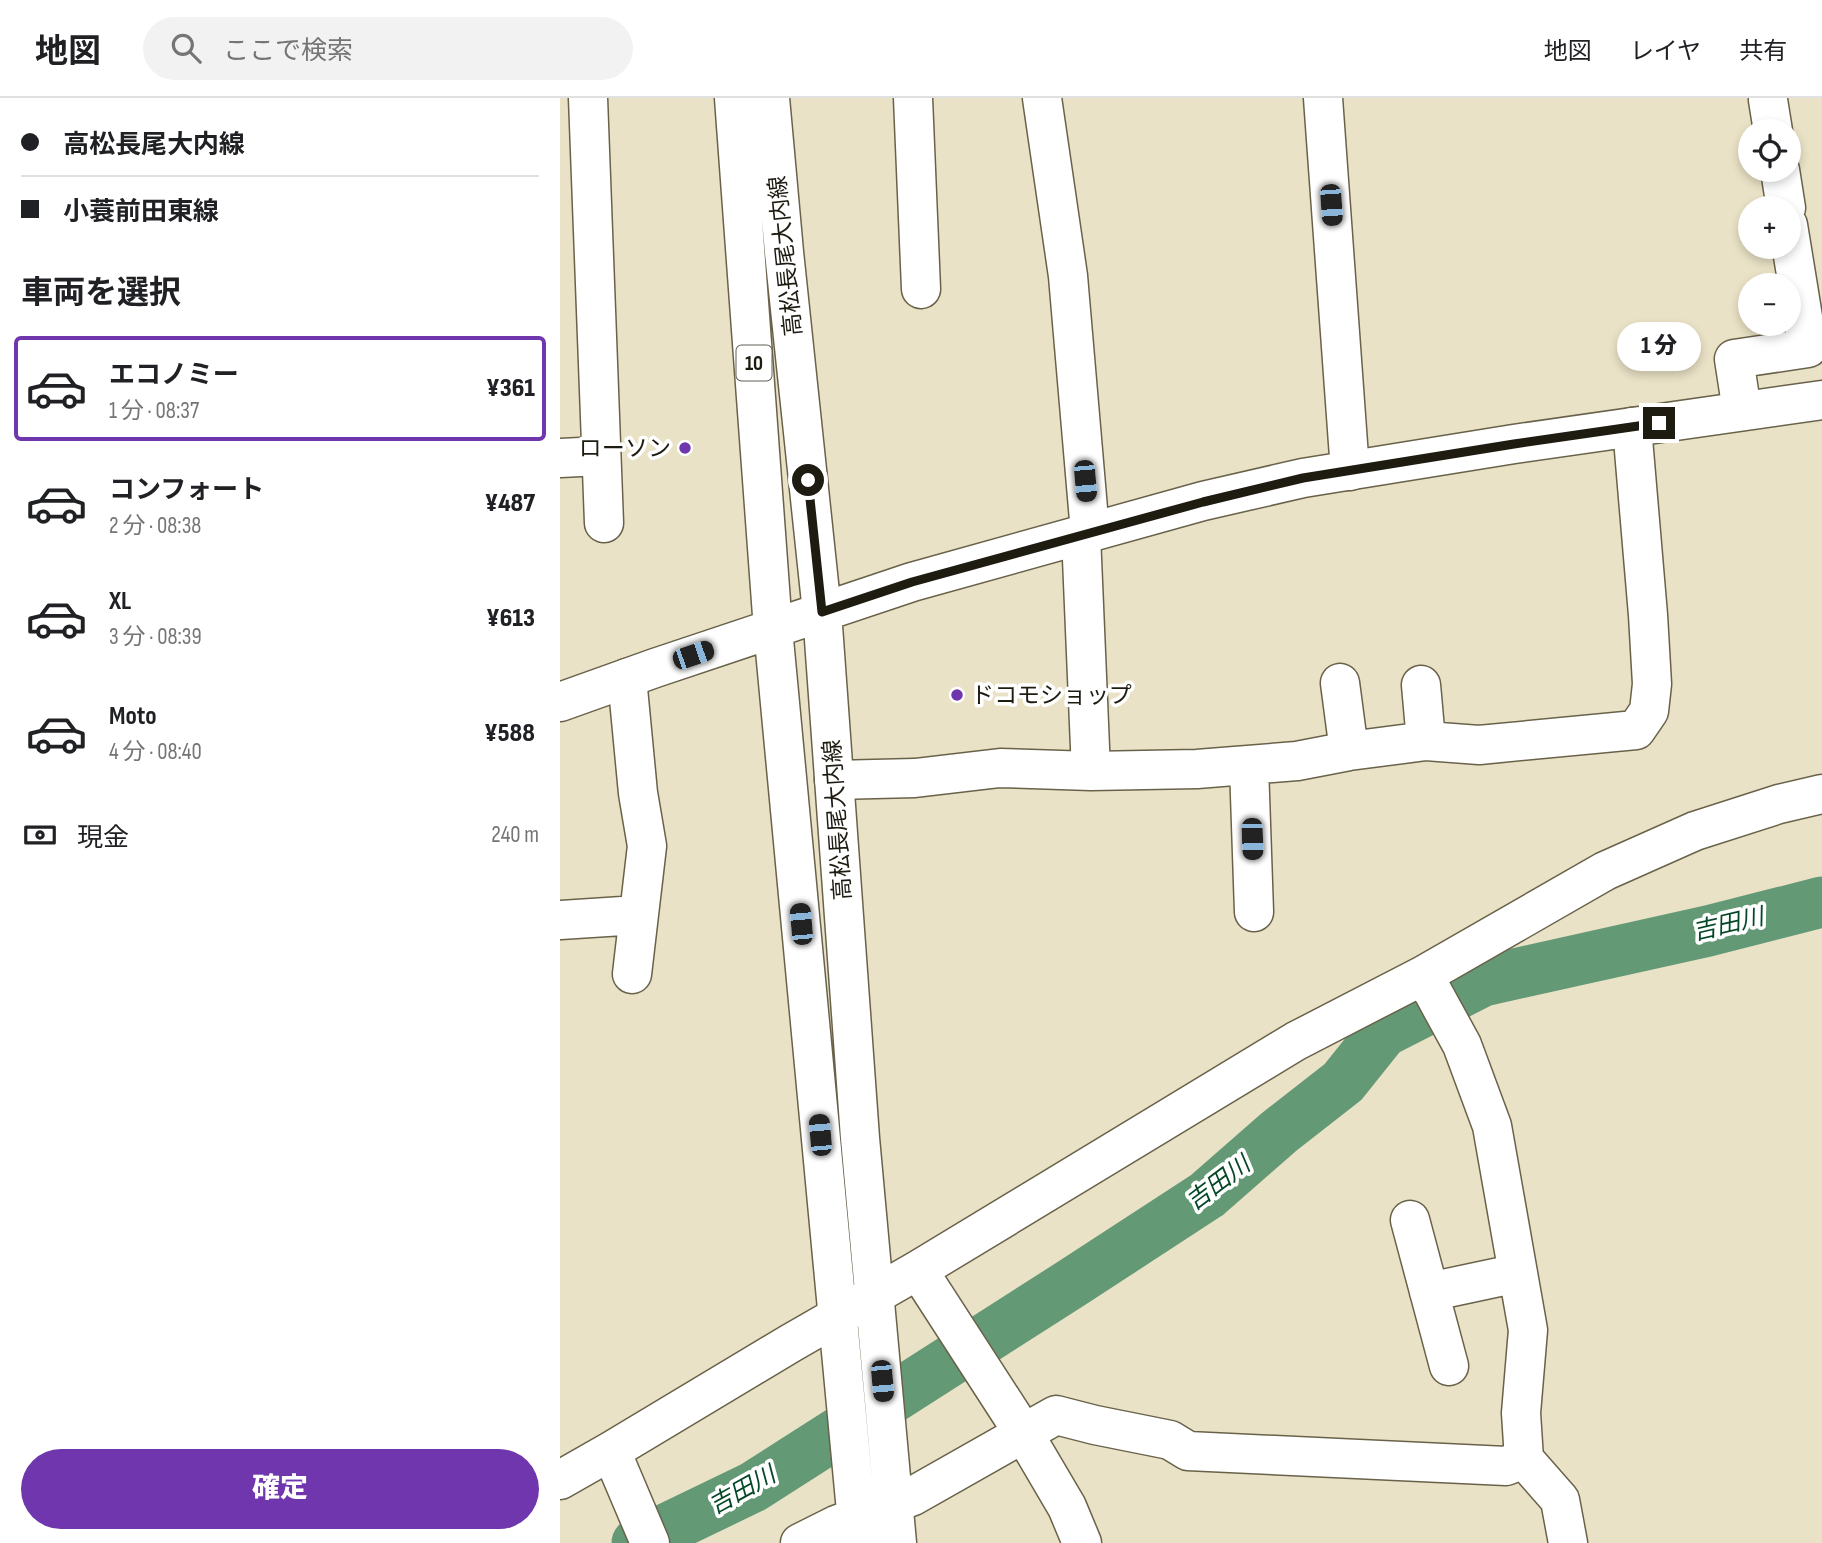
<!DOCTYPE html>
<html lang="ja">
<head>
<meta charset="utf-8">
<style>
	:root { --surface:#fff; --page:#f2f2f2; --text:#202124; --muted:#757577; --line:#e0e0e0; --accent:#6f36ad }
	body { margin:0; font-family:"Sofia Sans Condensed","Noto Sans JP",sans-serif; background:var(--page); color:var(--text); height:100vh; display:flex; flex-direction:column; font-size:26px; white-space:nowrap }
	* { box-sizing:border-box; margin:0 }
	p { font-size:23px; color:var(--muted) }
	.icon { flex:none; width:38px; height:38px; fill:none; stroke:currentColor; stroke-width:2; stroke-linecap:round; stroke-linejoin:round }
	.map { position:relative; flex:1; overflow:hidden }
	.drawer { display:flex; flex-direction:column; background:var(--surface); width:560px }
	.drawer>* { flex:none }
	.top-card { display:grid; align-content:center; height:154px; padding:0 21px; background:var(--surface) }
	.fabs { position:absolute; left:1178px; top:21px; display:grid; gap:14px }
	.fabs a { display:grid; place-items:center; width:63px; height:63px; border-radius:50%; background:var(--surface); box-shadow:0 4px 10px #0003; font-size:35px }
	.end { position:absolute; width:32px; height:32px; margin:-16px; border:9px solid #1e1b11; background:#fff; box-shadow:0 0 0 4px #fff }
	.from { border-radius:50% }
	.bubble { position:absolute; height:49px; border-radius:24px; background:var(--surface); box-shadow:0 4px 10px #0003; font-size:23px; font-weight:800; line-height:49px; text-align:center }
	.car { position:absolute; width:21px; height:42px; margin:-21px -10px; border-radius:9px; box-shadow:0 0 5px 2px #0007; background:linear-gradient(#222 24%,#8ab4d8 0 40%,#222 0 76%,#8ab4d8 0 86%,#222 0) }
	.top-card b { display:flex; align-items:center; gap:24px; height:66px; font-size:26px }
	.top-card b+b { border-top:2px solid var(--line) }
	.top-card i { width:18px; height:18px; background:var(--text) }
	ul { padding:0; list-style:none }
	li { display:flex; align-items:center; gap:21px; height:105px; margin:0 14px 10px; padding:0 7px; border:4px solid transparent; border-radius:7px }
	li div { flex:1 }
	li b { display:block; font-size:26px }
	li em { font-style:normal; font-weight:800 }
	li.on { border-color:var(--accent) }
	li>.icon { width:63px; height:63px; stroke-width:1.5 }
	h2 { padding:0 21px; font-size:32px; line-height:84px }
	.pay { display:flex; align-items:center; gap:18px; height:77px; padding:0 21px; font-size:26px }
	.pay p { margin-inline-start:auto }
	.primary-button { display:flex; gap:14px; margin-top:auto; padding:14px 21px }
	.primary-button a { flex:1; height:80px; border-radius:42px; background:var(--accent); color:#fff; font-size:28px; font-weight:800; line-height:80px; text-align:center }
	header { display:flex; align-items:center; gap:42px; box-sizing:border-box; height:98px; padding:0 35px; background:var(--surface); border-bottom:2px solid var(--line) }
	header strong { font-size:33px }
	nav { display:flex; gap:38px; margin-inline-start:auto; font-size:24px }
	.search { width:490px; height:63px; background:var(--page); display:flex; align-items:center; gap:18px; box-sizing:border-box; padding:0 24px; border-radius:38px; color:var(--muted); font-size:26px }
	main { display:flex; flex:1; min-height:0 }
	.map>svg:first-child { display:block }
	.lines { fill:none; stroke-linecap:round; stroke-linejoin:round }
	.river { stroke:#649976; stroke-width:51 }
	.minor-casing { stroke:#69624a; stroke-width:41 }
	.major-casing { stroke:#69624a; stroke-width:41 }
	.minor { stroke:#fff; stroke-width:38 }
	.major { stroke:#fff; stroke-width:38 }
	.route { stroke:#1e1b11; stroke-width:9 }
	.poi-dot { fill:#6f36ad; stroke:#fff; stroke-width:2.5 }
	.labels { text-anchor:middle; stroke-width:7; stroke-linejoin:round; paint-order:stroke }
	.shield { fill:#fff; stroke:#625f58; stroke-width:2 }
	.shield-label { font-size:21px; font-weight:bold; fill:#1e1b11 }
	.street-label { font-size:23px; fill:#1e1b11; stroke:#fff }
	.poi-label { font-size:23px; fill:#1e1b11; stroke:#fff; text-anchor:end }
	.water-label { font-size:24px; font-style:italic; fill:#044827; stroke:#fff }
</style>
</head>
<body>
<header>
<strong>地図</strong>
<div class="search"><svg class="icon" aria-label="search" viewBox="0 0 24 24"><circle cx="10" cy="10" r="6"/><path d="M15 15l6 6"/></svg>ここで検索</div>
<nav><a>地図</a><a>レイヤ</a><a>共有</a></nav>
</header>
<main>
<section class="drawer">
<div class="top-card">
<b><i class="from"></i>高松長尾大内線</b>
<b><i></i>小蓑前田東線</b>
</div>
<h2>車両を選択</h2>
<ul>
<li class="on"><svg class="icon" aria-label="car" viewBox="0 0 24 24"><path d="M5 17H2v-5l4-1 3-4h7l3 4 3 1v5h-3M9 17h6M6 11h13"/><circle cx="7" cy="17" r="2"/><circle cx="17" cy="17" r="2"/></svg><div><b>エコノミー</b><p>1 分 · 08:37</p></div><em>¥361</em></li>
<li><svg class="icon" aria-label="car" viewBox="0 0 24 24"><path d="M5 17H2v-5l4-1 3-4h7l3 4 3 1v5h-3M9 17h6M6 11h13"/><circle cx="7" cy="17" r="2"/><circle cx="17" cy="17" r="2"/></svg><div><b>コンフォート</b><p>2 分 · 08:38</p></div><em>¥487</em></li>
<li><svg class="icon" aria-label="car" viewBox="0 0 24 24"><path d="M5 17H2v-5l4-1 3-4h7l3 4 3 1v5h-3M9 17h6M6 11h13"/><circle cx="7" cy="17" r="2"/><circle cx="17" cy="17" r="2"/></svg><div><b>XL</b><p>3 分 · 08:39</p></div><em>¥613</em></li>
<li><svg class="icon" aria-label="car" viewBox="0 0 24 24"><path d="M5 17H2v-5l4-1 3-4h7l3 4 3 1v5h-3M9 17h6M6 11h13"/><circle cx="7" cy="17" r="2"/><circle cx="17" cy="17" r="2"/></svg><div><b>Moto</b><p>4 分 · 08:40</p></div><em>¥588</em></li>
</ul>
<div class="pay"><svg class="icon" aria-label="cash" viewBox="0 0 24 24"><path d="M3 7h18v10H3z"/><circle cx="12" cy="12" r="2"/></svg>現金<p>240 m</p></div>
<div class="primary-button"><a>確定</a></div>
</section>
<div class="map">
<svg width="1262" height="1445" viewBox="0 0 1262 1445">
	<rect width="100%" height="100%" fill="#e9e2c6"/>
	<g class="lines">
		<!-- river -->
		<path class="river" d="M77 1445 193 1389 512 1185 647 1097 719 1034 783 984 823 934 923 883 1148 833 1262 804"/>
		<defs>
			<path id="minor" d="M28 0 44 425
				M353 0 361 191
				M482 0 508 178 530 434
				M763 0 790 373
				M1208 2 1213 33
				M1220 72 1226 110
				M1182 313 1174 261 1248 250 1228 127
				M0 360 41 358
				M521 437 531 673
				M67 580 78 695 87 748 72 876
				M780 585 789 653
				M861 587 866 643
				M689 668 694 814
				M274 682 355 680 440 670 531 673 637 671 737 663 789 653 866 643 919 647 1076 632 1089 613 1092 586 1088 517 1072 329
				M0 822 78 817
				M862 878 873 894 902 947 932 1028 968 1232 961 1315 964 1361 1000 1402 1008 1445
				M850 1122 889 1268
				M358 1172 464 1336 507 1409 522 1445
				M869 1194 958 1175
				M51 1353 90 1445
				M0 1382 51 1353 231 1245 358 1172 736 943 862 878 1045 773 1135 733 1219 706 1262 696
				M240 1445 276 1427 353 1398 496 1317 535 1327 610 1342 628 1353 946 1368 964 1361"/>
			<path id="major" d="M174 0 213 531 299 1445
				M210 0 224 154 262 514 300 1040 337 1445
				M0 604 95 570 352 484 643 403 743 380 954 346 1262 302"/>
		</defs>
		<!-- minor casing -->
		<use href="#minor" class="minor-casing"/>
		<!-- major casing -->
		<use href="#major" class="major-casing"/>
		<!-- minor -->
		<use href="#minor" class="minor"/>
		<!-- major -->
		<use href="#major" class="major"/>
	</g>
	<g class="lines">
		<!-- route -->
		<path class="route" d="M248 382 262 514 352 484 643 404 743 380 954 346 1099 325"/>
	</g>
	<!-- markers -->
	<g class="poi-dot">
		<circle cx="125" cy="350" r="7"/>
		<circle cx="397" cy="597" r="7"/>
	</g>
	<g class="labels">
		<!-- shield labels -->
		<rect class="shield" x="176.5" y="247.5" width="35" height="35" rx="5"/>
		<g class="shield-label">
			<text x="194" y="272">10</text>
		</g>
		<!-- street labels -->
		<g class="street-label">
			<text transform="translate(225 158) rotate(-96)" y="8">高松長尾大内線</text>
			<text transform="translate(277 722) rotate(-94)" y="8">高松長尾大内線</text>
		</g>
		<!-- poi labels -->
		<g class="poi-label">
			<text x="111" y="358">ローソン</text>
			<text x="411" y="605" text-anchor="start">ドコモショップ</text>
		</g>
		<!-- water labels -->
		<g class="water-label">
			<text transform="translate(1168 826) rotate(-13)" y="8">吉田川</text>
			<text transform="translate(658 1085) rotate(-37)" y="8">吉田川</text>
			<text transform="translate(182 1392) rotate(-29)" y="8">吉田川</text>
		</g>
	</g>
</svg>
<div class="fabs">
<a><svg class="icon" aria-label="locate" viewBox="0 0 24 24"><circle cx="12" cy="12" r="6"/><path d="M12 2v4M12 18v4M2 12h4M18 12h4"/></svg></a>
<a>+</a>
<a>−</a>
</div>
<i class="end from" style="left:248px;top:382px"></i>
<i class="end" style="left:1099px;top:325px"></i>
<div class="bubble" style="left:1057px;top:224px;width:84px">1 分</div>
<i class="car" style="left:771px;top:107px;rotate:176deg"></i>
<i class="car" style="left:525px;top:383px;rotate:175deg"></i>
<i class="car" style="left:133px;top:557px;rotate:71deg"></i>
<i class="car" style="left:692px;top:741px;rotate:178deg"></i>
<i class="car" style="left:241px;top:826px;rotate:355deg"></i>
<i class="car" style="left:260px;top:1037px;rotate:355deg"></i>
<i class="car" style="left:322px;top:1283px;rotate:175deg"></i>
</div>
</main>
</body>
</html>
